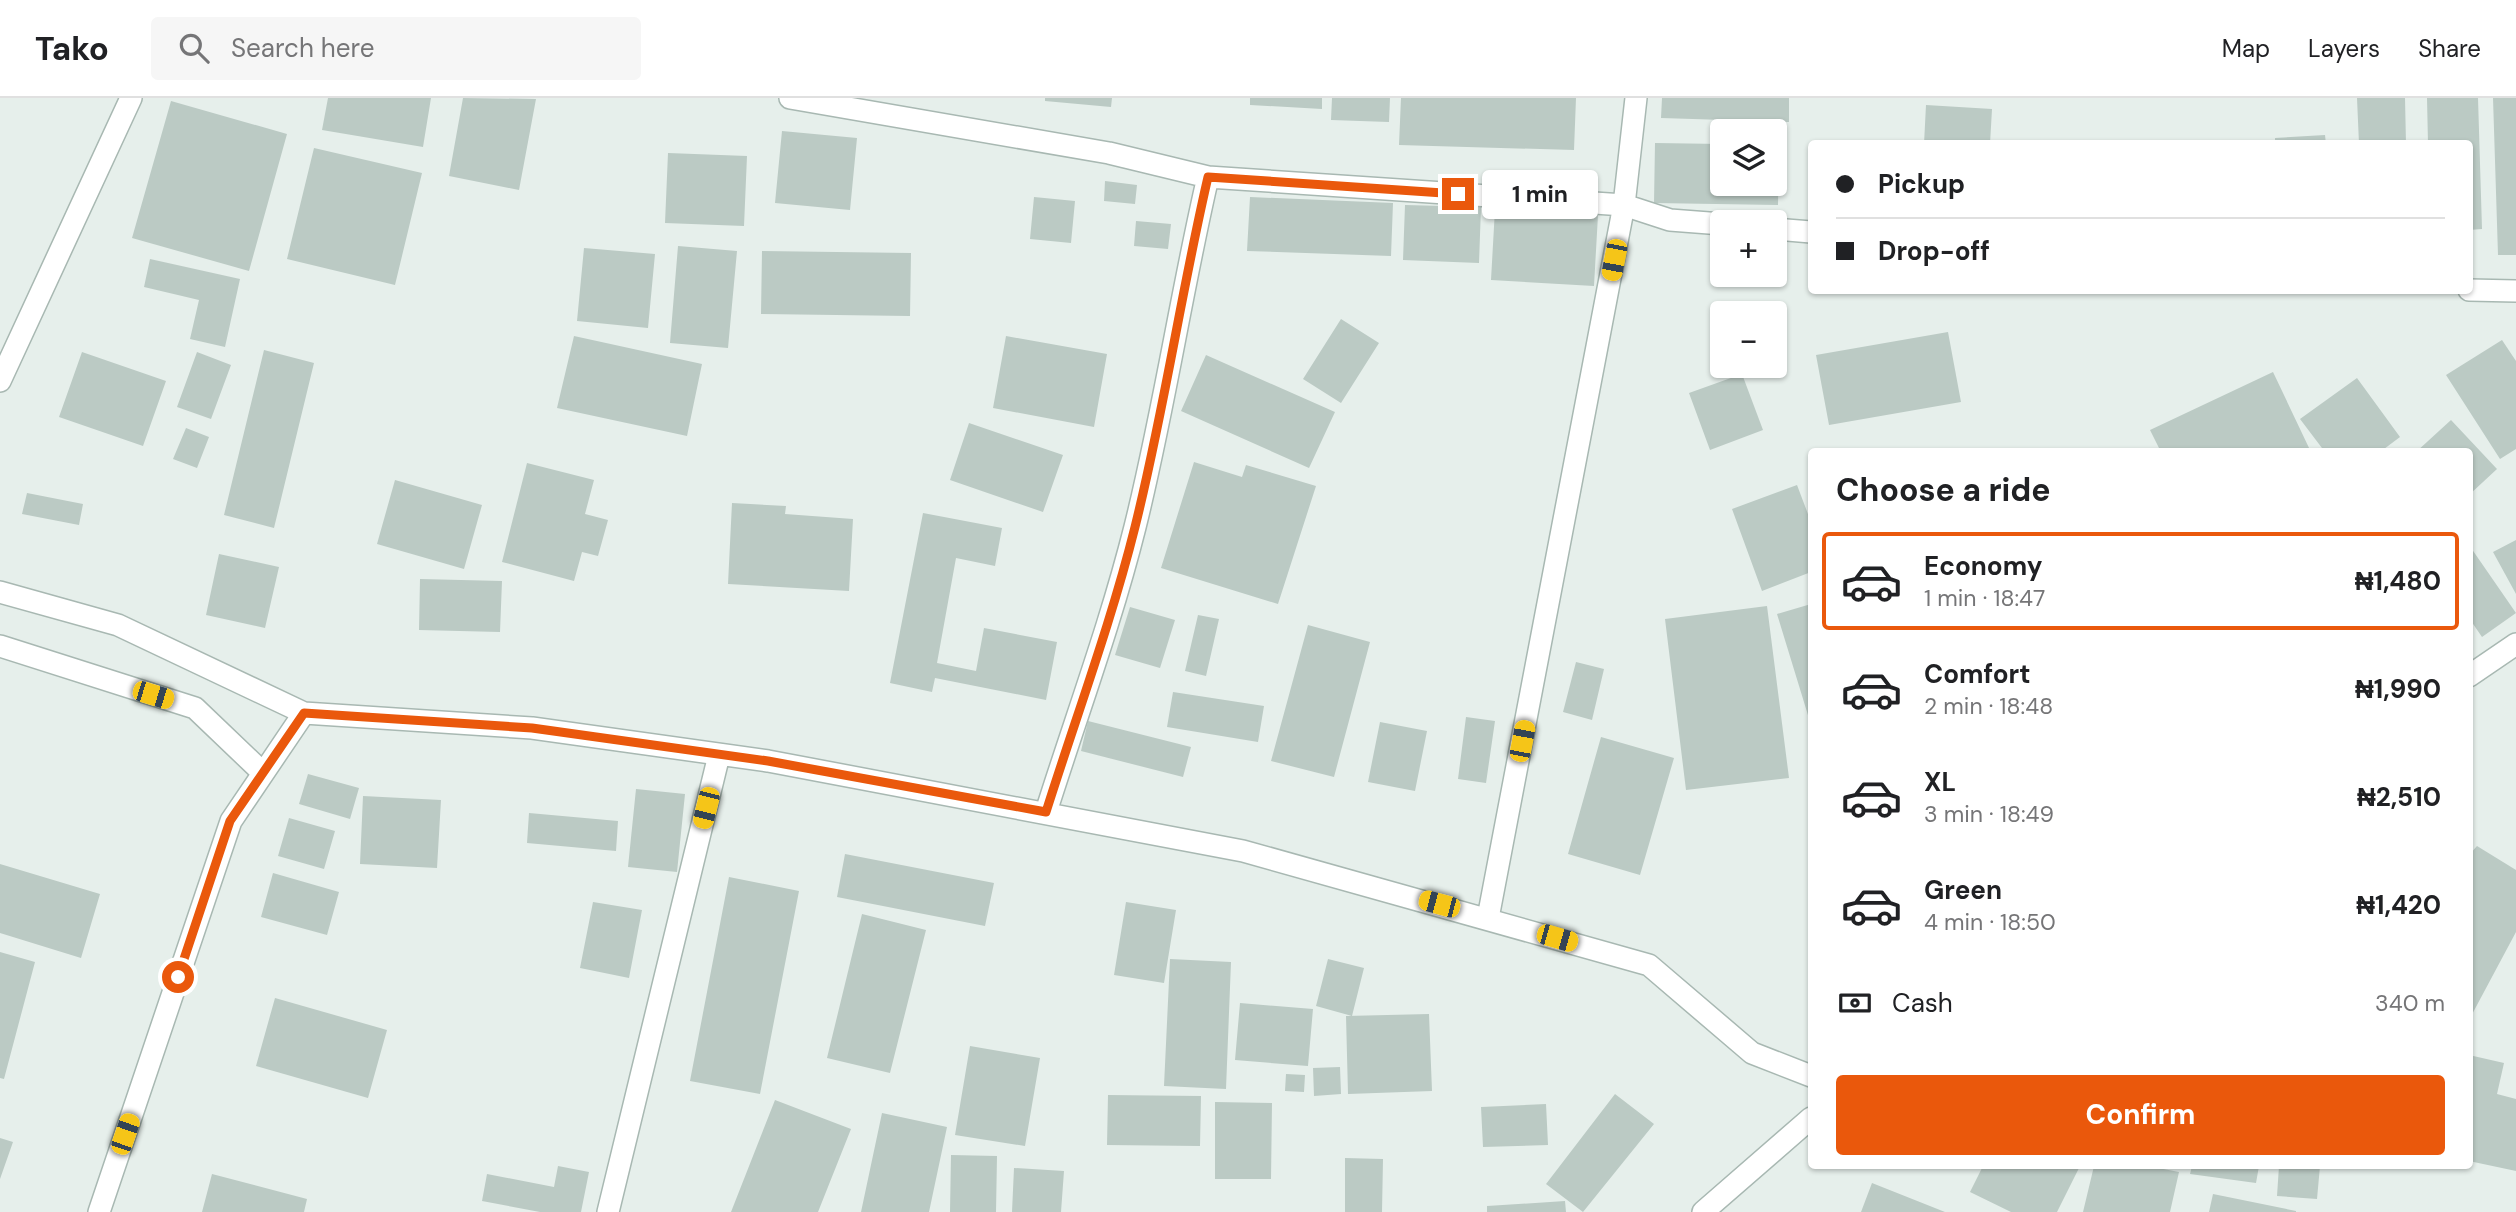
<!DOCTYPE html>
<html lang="en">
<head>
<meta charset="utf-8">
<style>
	:root { --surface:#fff; --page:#f6f6f6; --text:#202124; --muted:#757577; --line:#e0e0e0; --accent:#ea580c }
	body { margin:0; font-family:"DM Sans",sans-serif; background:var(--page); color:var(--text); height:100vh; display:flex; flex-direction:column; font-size:26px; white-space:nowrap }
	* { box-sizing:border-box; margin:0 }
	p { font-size:23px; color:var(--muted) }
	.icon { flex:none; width:38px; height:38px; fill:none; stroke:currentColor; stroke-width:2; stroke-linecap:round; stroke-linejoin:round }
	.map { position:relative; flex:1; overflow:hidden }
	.side { position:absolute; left:1808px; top:350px; width:665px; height:721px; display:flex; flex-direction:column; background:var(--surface); border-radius:7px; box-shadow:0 2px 5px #0004 }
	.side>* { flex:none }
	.banner { position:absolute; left:1808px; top:42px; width:665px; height:154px; border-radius:7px; box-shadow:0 2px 5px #0004; display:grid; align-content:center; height:154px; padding:0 28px; background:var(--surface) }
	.buttons { position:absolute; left:1710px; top:21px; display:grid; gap:14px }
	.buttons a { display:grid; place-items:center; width:77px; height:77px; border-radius:7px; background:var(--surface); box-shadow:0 2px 5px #0004; font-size:35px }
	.end { position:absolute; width:32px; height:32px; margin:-16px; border:9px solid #ea580c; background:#fff; box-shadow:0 0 0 4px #fff }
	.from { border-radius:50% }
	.bubble { position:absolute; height:49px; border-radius:7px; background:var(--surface); box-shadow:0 2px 5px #0004; font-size:23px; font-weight:700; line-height:49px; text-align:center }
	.car { position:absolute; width:21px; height:42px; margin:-21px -10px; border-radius:9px; box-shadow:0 0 5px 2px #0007; background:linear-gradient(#f5c518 24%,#345 0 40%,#f5c518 0 76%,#345 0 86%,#f5c518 0) }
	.banner b { display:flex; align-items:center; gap:24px; height:66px; font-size:26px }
	.banner b+b { border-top:2px solid var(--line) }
	.banner i { width:18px; height:18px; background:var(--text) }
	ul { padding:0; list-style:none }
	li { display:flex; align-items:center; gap:21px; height:98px; margin:0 14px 10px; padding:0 14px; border:4px solid transparent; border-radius:7px }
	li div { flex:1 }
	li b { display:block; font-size:26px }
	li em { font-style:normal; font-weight:700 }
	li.current { border-color:var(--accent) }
	li>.icon { width:63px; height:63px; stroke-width:1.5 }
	h2 { padding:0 28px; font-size:32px; line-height:84px }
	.pay { display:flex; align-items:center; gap:18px; height:77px; padding:0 28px; font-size:26px }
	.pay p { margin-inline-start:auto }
	.cta { display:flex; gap:14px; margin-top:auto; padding:14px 28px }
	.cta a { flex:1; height:80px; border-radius:7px; background:var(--accent); color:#fff; font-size:28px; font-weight:700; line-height:80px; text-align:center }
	header { display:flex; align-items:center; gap:42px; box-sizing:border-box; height:98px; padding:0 35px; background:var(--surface); border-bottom:2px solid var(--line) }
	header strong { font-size:33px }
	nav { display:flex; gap:38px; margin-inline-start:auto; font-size:24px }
	.search { width:490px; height:63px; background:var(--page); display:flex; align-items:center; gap:18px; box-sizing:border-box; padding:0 24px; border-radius:7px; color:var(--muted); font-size:26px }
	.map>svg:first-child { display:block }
	.building { fill:#bbcac4 }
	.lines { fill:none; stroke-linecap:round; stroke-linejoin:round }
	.minor-casing { stroke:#a8b8b2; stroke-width:24 }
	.minor { stroke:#fff; stroke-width:21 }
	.route { stroke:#ea580c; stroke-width:9 }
</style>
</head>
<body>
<header>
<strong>Tako</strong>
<div class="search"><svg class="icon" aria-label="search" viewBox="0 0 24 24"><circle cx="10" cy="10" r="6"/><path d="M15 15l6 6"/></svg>Search here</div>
<nav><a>Map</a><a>Layers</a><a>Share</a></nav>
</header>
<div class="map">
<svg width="2516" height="1114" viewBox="0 0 2516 1114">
	<rect width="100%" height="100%" fill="#e6efeb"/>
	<!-- building -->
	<path class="building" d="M328 0H431L423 49 322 32Z
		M463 0 536 1 519 92 449 78Z
		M1045 0H1112L1111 9 1045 3Z
		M1250 0H1322V11L1250 7Z
		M1332 0H1390L1389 24 1331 22Z
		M1401 0H1576L1574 52 1399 47Z
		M1662 0H1789V24L1661 20Z
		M2357 0H2405L2406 46H2359Z
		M2427 0H2478L2482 131 2469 132V46H2428Z
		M2493 0H2516V157H2498Z
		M171 3 287 36 249 173 132 140Z
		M1926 7 1992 11 1990 46H1924Z
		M782 33 857 40 850 112 775 105Z
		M2325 37 2326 46H2275V40Z
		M1655 45 1722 46V86H1774V47H1779L1778 107 1654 105Z
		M314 50 422 75 395 187 287 161Z
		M668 55 747 58 744 128 665 125Z
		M1105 83 1137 87 1135 106 1104 103Z
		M1034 99 1075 103 1071 145 1030 141Z
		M1250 99 1393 105 1391 158 1247 153Z
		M1405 107 1481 109 1479 165 1403 162Z
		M1495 111 1598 117 1594 188 1491 182Z
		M1136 123 1171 126 1168 151 1134 148Z
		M678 148 737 153 728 250 670 245Z
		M584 150 655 156 648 230 577 223Z
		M762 153 911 155 910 218 761 216Z
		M150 161 240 181 225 249 190 241 199 202 144 189Z
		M1341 221 1379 245 1341 305 1303 281Z
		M1948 234 1961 304 1829 327 1816 257Z
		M574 238 702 266 687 338 557 310Z
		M1006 238 1107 256 1094 329 993 310Z
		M2502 242 2516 263V351L2500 361 2446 277Z
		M264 252 314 265 274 430 224 417Z
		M82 254 166 283 143 348 59 319Z
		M197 254 231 267 211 321 177 309Z
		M1206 257 1335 314 1309 370 1181 313Z
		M2273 274 2310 352 2161 354 2150 332Z
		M1742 276 1763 332 1710 352 1689 295Z
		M2357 280 2400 339 2380 354H2325L2300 321Z
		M2451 322 2497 371 2469 397V354H2416Z
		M969 325 1063 357 1043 414 950 382Z
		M186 330 209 339 197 370 173 361Z
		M1194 364 1242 379 1246 367 1316 388 1278 506 1161 470Z
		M527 365 594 382 585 416 608 422 598 458 582 454 574 483 502 464Z
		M395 382 482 407 464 471 377 446Z
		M1797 387 1811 424V474L1762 493 1732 411Z
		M27 395 83 406 79 427 22 416Z
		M732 405 786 408 785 416 853 421 849 493 728 486Z
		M923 415 1002 430 995 468 956 460 937 565 976 573 984 530 1057 544 1046 602 935 580 932 594 890 585Z
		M2516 442V496L2493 454Z
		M2469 447 2516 515 2482 539 2469 520Z
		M219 456 279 469 265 530 206 517Z
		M420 481 502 483 500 534 419 532Z
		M1811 506V627L1777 516Z
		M1767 508 1789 680 1686 692 1665 521Z
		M1130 509 1175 522 1160 570 1115 557Z
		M1198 517 1219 521 1206 578 1185 573Z
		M1308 527 1370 544 1334 679 1271 663Z
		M1576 564 1604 571 1592 622 1563 614Z
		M1173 594 1264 608 1258 644 1167 629Z
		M1466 619 1495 623 1486 685 1458 681Z
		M1088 623 1191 649 1183 679 1081 653Z
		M1380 624 1427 633 1415 693 1368 684Z
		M1601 639 1674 660 1640 777 1568 756Z
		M308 676 359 690 350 721 299 706Z
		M636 691 685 696 677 774 628 769Z
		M363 698 441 702 437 770 360 766Z
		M529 715 618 723 616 753 527 745Z
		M289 720 335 733 324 771 278 758Z
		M2477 748 2516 772V834L2469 922V757Z
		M845 756 994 785 985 828 837 799Z
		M0 766 100 796 81 860 0 835Z
		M273 775 339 794 327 837 261 819Z
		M729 779 799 793 760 996 690 983Z
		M593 804 642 812 629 880 580 870Z
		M1126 804 1176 812 1164 885 1114 877Z
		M862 816 926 832 890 975 827 960Z
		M0 854 35 864 4 981 0 980Z
		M1170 861 1231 864 1226 991 1164 988Z
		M1328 861 1364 870 1352 918 1316 908Z
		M275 900 387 932 368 1000 256 968Z
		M1240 905 1313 911 1308 968 1235 962Z
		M1429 916 1432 993 1348 996 1346 918Z
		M970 948 1040 960 1025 1048 955 1037Z
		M2469 957 2504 965 2497 996 2516 1001V1073L2469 1063Z
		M1340 969 1341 996 1314 998 1313 970Z
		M1286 976 1305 977 1304 994 1285 993Z
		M1615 996 1654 1026 1583 1114 1546 1086Z
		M1108 997 1201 998 1200 1048 1107 1047Z
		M775 1002 851 1031 818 1114H731Z
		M1215 1004 1272 1005 1271 1081H1215Z
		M1546 1006 1548 1047 1483 1049 1481 1009Z
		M882 1015 947 1029 929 1114H861Z
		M0 1040 13 1044 0 1081Z
		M951 1057 997 1058 996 1114H950Z
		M1345 1060 1383 1061 1382 1114H1345Z
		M558 1068 589 1074 581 1114H540L482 1103 487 1076 554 1089Z
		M1983 1068H2080L2057 1114H2011L1970 1094Z
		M2094 1068H2148L2179 1074 2170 1114H2083Z
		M2192 1068H2259L2256 1085 2190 1076Z
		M2279 1068H2320L2317 1101 2277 1098Z
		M1014 1070 1064 1073 1061 1114H1012Z
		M212 1076 307 1101 304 1114H202Z
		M1872 1085 1945 1114H1861Z
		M2213 1096 2296 1113V1114H2209Z
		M1565 1103 1566 1114H1487V1108Z"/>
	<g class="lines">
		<defs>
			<path id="minor" d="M790 0 1109 55 1208 79C1181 195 1164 313 1135 429 1111 525 1076 619 1046 714
				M1208 79 1624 107 1636 0
				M1774 131 1811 134
				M2469 192 2516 193
				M0 283 131 0
				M0 494 118 527 304 615 532 630 768 663 1243 753 1649 867 1752 955 1811 978
				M0 548 195 610 263 675
				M2469 578 2516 546
				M1488 820 1624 107 1670 122 1722 126
				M99 1114 231 723 304 615
				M608 1114 719 657
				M1703 1114 1811 1020"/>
		</defs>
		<!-- minor casing -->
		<use href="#minor" class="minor-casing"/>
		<!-- minor -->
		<use href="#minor" class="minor"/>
	</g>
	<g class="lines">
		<!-- route -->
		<path class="route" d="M178 879 230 723 304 615 532 630 768 663 1046 714C1076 619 1111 525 1135 429 1164 313 1181 195 1208 79L1458 96"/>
	</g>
</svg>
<div class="buttons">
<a><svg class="icon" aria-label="layers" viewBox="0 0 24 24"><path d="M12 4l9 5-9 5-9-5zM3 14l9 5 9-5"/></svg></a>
<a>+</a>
<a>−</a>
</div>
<i class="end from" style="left:178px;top:879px"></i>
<i class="end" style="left:1458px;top:96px"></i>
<div class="bubble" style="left:1482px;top:72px;width:116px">1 min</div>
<i class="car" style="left:1614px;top:162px;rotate:191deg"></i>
<i class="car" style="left:153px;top:597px;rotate:107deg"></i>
<i class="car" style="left:1522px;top:643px;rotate:11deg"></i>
<i class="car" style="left:706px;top:710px;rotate:194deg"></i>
<i class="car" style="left:1439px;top:806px;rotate:285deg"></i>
<i class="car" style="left:1557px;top:840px;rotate:106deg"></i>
<i class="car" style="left:125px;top:1036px;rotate:19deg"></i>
<div class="banner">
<b><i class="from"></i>Pickup</b>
<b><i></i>Drop-off</b>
</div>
<section class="side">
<h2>Choose a ride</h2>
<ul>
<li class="current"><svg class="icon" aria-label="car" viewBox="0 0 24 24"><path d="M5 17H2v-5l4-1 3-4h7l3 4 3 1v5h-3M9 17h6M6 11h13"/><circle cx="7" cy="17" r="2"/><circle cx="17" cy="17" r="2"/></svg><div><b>Economy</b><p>1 min · 18:47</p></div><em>₦1,480</em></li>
<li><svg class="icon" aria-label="car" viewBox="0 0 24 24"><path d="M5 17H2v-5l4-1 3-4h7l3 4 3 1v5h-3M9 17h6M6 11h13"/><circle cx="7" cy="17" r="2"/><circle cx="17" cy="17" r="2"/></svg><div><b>Comfort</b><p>2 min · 18:48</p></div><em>₦1,990</em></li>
<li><svg class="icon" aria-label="car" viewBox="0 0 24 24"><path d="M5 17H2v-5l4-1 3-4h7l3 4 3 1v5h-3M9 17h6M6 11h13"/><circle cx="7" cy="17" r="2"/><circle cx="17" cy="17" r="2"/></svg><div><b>XL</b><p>3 min · 18:49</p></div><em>₦2,510</em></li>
<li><svg class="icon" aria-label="car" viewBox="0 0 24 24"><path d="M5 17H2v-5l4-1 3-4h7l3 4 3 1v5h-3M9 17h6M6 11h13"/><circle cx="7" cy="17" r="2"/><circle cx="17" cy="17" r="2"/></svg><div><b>Green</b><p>4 min · 18:50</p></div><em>₦1,420</em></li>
</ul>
<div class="pay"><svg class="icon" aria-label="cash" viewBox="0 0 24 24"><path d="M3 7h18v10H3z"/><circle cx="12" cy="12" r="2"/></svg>Cash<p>340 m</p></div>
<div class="cta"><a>Confirm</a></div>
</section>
</div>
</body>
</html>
